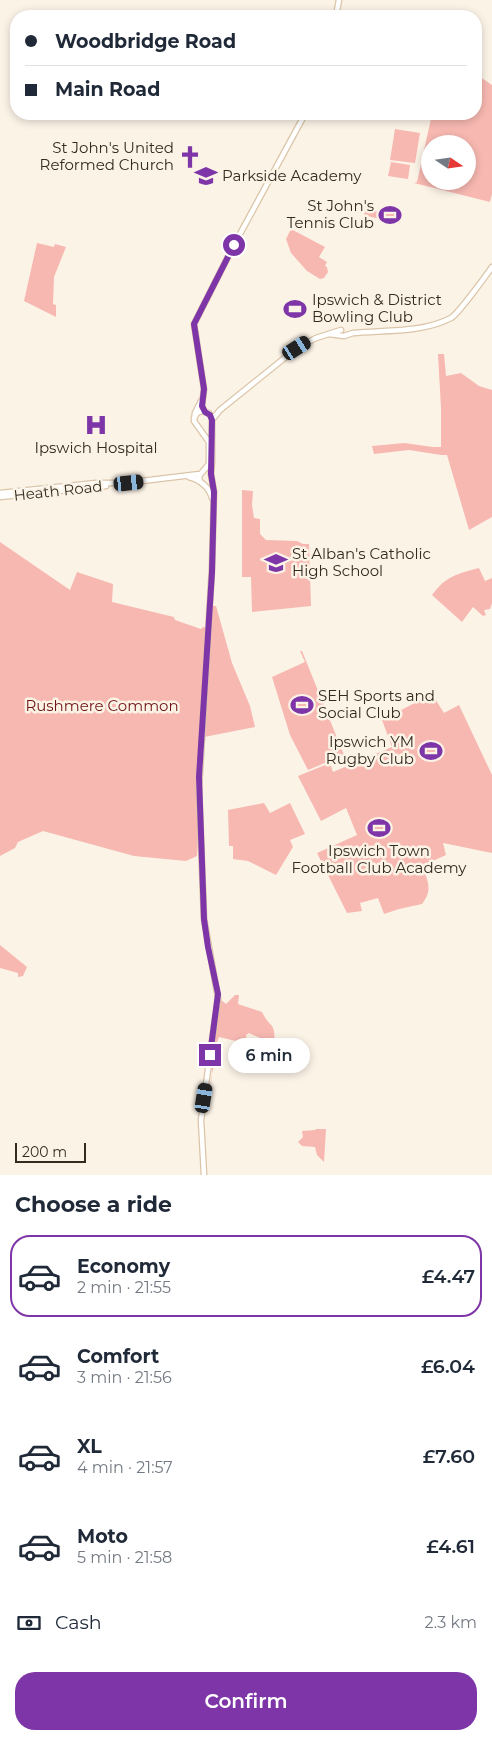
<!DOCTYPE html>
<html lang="en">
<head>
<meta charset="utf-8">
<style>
	:root { --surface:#fff; --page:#f2f2f3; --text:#1f2937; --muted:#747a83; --line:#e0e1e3; --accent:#7e35a8 }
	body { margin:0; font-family:Montserrat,sans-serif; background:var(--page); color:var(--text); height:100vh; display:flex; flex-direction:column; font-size:19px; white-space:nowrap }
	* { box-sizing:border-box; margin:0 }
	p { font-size:16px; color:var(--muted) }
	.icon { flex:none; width:28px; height:28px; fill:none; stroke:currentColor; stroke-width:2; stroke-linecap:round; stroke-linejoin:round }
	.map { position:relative; height:1175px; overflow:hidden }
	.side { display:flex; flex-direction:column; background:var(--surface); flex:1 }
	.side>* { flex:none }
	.hud { position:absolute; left:10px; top:10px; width:472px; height:110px; border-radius:20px; box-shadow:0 2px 8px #0003; display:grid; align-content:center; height:110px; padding:0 15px; background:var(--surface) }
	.needle { width:32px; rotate:103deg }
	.fabs { position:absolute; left:421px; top:135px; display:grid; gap:10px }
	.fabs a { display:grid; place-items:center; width:55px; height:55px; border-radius:50%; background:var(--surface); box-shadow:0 2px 8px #0003; font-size:25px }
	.scale { position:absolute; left:15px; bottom:12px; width:71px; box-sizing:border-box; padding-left:5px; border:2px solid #332b1f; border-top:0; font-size:14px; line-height:18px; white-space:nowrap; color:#332b1f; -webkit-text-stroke:4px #fcf3e7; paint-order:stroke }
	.end { position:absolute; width:22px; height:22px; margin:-11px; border:6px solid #7e35a8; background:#fff; box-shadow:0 0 0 2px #fff }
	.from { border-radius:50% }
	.bubble { position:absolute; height:35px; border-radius:18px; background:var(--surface); box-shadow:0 2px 8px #0003; font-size:16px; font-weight:600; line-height:35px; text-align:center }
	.car { position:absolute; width:15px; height:30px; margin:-15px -8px; border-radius:6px; box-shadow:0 0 4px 1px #0007; background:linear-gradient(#222 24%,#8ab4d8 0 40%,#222 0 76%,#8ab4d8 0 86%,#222 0) }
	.hud b { display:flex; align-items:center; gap:18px; height:48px; font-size:19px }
	.hud b+b { border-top:1px solid var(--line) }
	.hud i { width:12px; height:12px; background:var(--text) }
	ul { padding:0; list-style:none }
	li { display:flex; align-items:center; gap:15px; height:82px; margin:0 10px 8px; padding:0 5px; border:2px solid transparent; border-radius:20px }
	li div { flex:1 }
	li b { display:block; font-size:19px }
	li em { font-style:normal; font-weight:600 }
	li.active { border-color:var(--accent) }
	li>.icon { width:45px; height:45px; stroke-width:1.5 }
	h2 { padding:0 15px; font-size:22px; line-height:60px }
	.pay { display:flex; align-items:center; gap:12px; height:55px; padding:0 15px; font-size:19px }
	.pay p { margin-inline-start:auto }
	.primary-button { display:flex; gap:10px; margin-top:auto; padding:10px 15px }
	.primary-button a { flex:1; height:58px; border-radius:20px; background:var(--accent); color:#fff; font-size:20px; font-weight:600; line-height:58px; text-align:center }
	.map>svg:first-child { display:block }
	.green { fill:#f7b8b1; fill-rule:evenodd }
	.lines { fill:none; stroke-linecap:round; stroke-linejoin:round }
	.primary-casing { stroke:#dbc5a8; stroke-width:7 }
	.primary { stroke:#fff; stroke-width:4.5 }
	.route { stroke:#7e35a8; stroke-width:6 }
	.labels { text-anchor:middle; stroke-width:5; stroke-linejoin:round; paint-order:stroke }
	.poi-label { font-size:15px; fill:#332b1f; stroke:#fcf3e7; text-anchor:start }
	.street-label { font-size:15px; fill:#332b1f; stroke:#fcf3e7 }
	.park-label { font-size:15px; fill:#6f1315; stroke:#fcf3e7 }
</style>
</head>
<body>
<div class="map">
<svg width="492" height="1175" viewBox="0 0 492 1175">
	<rect width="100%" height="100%" fill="#fcf3e7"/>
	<!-- green -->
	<path class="green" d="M476 74 492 85V194L490 202 414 183 417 182 432 114H476ZM430 144H468V181H430Z
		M395 129 420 133 415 163 390 160Z
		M391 162 410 165 408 179 388 176Z
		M380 207 402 213 399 224 364 215 366 209 379 212Z
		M291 229 325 247 319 257 327 262 325 266 327 267 328 272 324 278 320 279 307 271 291 253 286 239Z
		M37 243 54 247 55 244 66 247 54 277 53 304 56 305V317L24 301Z
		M438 354H444L446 376 461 373 479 386 492 390V517L469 530 447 455H441L409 450 374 454 372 446 404 443 433 447H441V408Z
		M242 490 253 491 252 505 254 518 260 519V534L266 540 297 541 303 544H309L311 606 252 612 251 577H242Z
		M0 542 70 590 77 572 113 584 112 602 174 617 175 620 201 629 203 627 208 628 212 606H216L232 663 250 706 255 727 199 738C196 777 200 817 197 856L186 861 134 856 43 831 18 842 15 848 0 856Z
		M479 568 485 581 492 578V603L490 609 484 610 486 615 483 616 473 607 462 622 432 595C446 576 457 574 479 568Z
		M300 651H302L344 755 308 770 290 735 272 677 305 662Z
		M432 694 444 713 459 705 492 775V853L443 843 446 855 422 866C428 881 433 890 422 904L399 909 384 914 378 898 360 903 362 911 347 913 317 853 357 835 346 808 321 821 298 776 330 763 333 772 392 747 382 720Z
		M264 803 270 813 290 803 305 834 290 840 293 847 276 875 248 861 233 859V846H229L228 810Z
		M0 945 27 967 23 976 18 977V973L0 968Z
		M235 995H239L238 1004 262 1012C270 1029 276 1021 274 1044L302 1056V1071L293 1061 294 1055 273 1048V1044L249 1033 246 1035 247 1042 244 1046V1043L219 1037 215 1048 213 1069 207 1104 212 1077V1057L221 1000 226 1004Z
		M316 1129H326L324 1162 317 1155 315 1147 302 1146 298 1142 303 1137 302 1131 315 1130Z"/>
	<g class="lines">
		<defs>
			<path id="primary" d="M336 16 339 0
				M329 334 344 336 353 333C385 330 422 333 451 318 458 314 485 277 492 267
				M205 412 202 406 204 389 194 324 234 245 305 114
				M194 418 197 413 202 411 209 413 212 418V461L211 474 214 492 212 568 199 787 204 919 218 998 201 1120 204 1175
				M212 420 220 410 297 348 316 338 341 330
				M189 477C200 480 209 487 212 498
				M200 482 199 476 209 464V442L194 421 195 413 201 401
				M0 493 96 483H125L200 474
				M0 497 106 486"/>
		</defs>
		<!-- primary casing -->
		<use href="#primary" class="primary-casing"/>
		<!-- primary -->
		<use href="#primary" class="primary"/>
	</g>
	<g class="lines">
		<!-- route -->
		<path class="route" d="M210 1055 218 994 208 947 204 919 199 777 212 572 214 492 211 474 212 420 210 415 205 412 202 406 204 389 194 324 234 245"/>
	</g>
	<!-- icons -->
	<defs>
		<symbol id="church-bare" viewBox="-9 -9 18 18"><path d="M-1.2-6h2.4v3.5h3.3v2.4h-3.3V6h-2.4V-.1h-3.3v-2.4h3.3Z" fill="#7e35a8" stroke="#fcf3e7" stroke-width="2.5" paint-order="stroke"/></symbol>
		<symbol id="school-bare" viewBox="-9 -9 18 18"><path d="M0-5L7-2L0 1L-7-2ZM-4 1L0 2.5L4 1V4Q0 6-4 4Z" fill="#7e35a8" stroke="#fcf3e7" stroke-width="2.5" paint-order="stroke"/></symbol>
		<symbol id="stadium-bare" viewBox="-9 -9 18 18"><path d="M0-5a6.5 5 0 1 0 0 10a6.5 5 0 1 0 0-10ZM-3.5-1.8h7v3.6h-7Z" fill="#7e35a8" stroke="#fcf3e7" stroke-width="2.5" paint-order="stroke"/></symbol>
		<symbol id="hospital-bare" viewBox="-9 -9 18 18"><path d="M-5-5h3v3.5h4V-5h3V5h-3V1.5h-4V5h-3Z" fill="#7e35a8" stroke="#fcf3e7" stroke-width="2.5" paint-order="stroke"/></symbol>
	</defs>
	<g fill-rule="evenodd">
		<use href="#church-bare" x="174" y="141" width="32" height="32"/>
		<use href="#school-bare" x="190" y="160" width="32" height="32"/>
		<use href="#stadium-bare" x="374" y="199" width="32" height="32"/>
		<use href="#stadium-bare" x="279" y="293" width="32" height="32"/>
		<use href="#hospital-bare" x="80" y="409" width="32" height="32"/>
		<use href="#school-bare" x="260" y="547" width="32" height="32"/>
		<use href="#stadium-bare" x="286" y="689" width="32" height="32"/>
		<use href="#stadium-bare" x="415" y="735" width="32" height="32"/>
		<use href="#stadium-bare" x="363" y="812" width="32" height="32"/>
	</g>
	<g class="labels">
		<!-- poi labels -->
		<g class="poi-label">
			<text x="174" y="153" text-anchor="end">St John's United<tspan x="174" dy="17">Reformed Church</tspan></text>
			<text x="222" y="181">Parkside Academy</text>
			<text x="374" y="211" text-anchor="end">St John's<tspan x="374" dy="17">Tennis Club</tspan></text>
			<text x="312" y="305">Ipswich &amp; District<tspan x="312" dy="17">Bowling Club</tspan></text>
			<text x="96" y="453" text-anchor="middle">Ipswich Hospital</text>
			<text x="292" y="559">St Alban's Catholic<tspan x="292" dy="17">High School</tspan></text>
			<text x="318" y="701">SEH Sports and<tspan x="318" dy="17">Social Club</tspan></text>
			<text x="414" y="747" text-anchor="end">Ipswich YM<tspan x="414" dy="17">Rugby Club</tspan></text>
			<text x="379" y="856" text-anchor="middle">Ipswich Town<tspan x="379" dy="17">Football Club Academy</tspan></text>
		</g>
		<!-- street labels -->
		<g class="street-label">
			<text transform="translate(58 491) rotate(-6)" y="5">Heath Road</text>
		</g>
		<!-- park labels -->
		<g class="park-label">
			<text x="102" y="711">Rushmere Common</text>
		</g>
	</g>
</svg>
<div class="fabs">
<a><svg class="needle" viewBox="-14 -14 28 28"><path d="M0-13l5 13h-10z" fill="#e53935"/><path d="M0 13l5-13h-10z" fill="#747a83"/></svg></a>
</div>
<div class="scale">200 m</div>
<i class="end from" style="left:234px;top:245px"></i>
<i class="end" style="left:210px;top:1055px"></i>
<div class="bubble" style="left:228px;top:1038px;width:82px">6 min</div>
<i class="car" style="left:297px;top:348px;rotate:58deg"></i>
<i class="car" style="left:129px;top:483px;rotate:84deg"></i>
<i class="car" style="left:204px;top:1098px;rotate:9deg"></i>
<div class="hud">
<b><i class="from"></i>Woodbridge Road</b>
<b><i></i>Main Road</b>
</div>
</div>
<section class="side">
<h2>Choose a ride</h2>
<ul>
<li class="active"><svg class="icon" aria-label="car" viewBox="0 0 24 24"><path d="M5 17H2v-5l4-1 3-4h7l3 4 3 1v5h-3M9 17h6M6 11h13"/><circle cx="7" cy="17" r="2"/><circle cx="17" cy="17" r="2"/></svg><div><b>Economy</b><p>2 min · 21:55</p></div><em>£4.47</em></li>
<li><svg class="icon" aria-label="car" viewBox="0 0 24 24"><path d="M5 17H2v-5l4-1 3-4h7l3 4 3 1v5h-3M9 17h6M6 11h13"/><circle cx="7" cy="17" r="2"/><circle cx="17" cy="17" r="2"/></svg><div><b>Comfort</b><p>3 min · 21:56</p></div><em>£6.04</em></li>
<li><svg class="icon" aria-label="car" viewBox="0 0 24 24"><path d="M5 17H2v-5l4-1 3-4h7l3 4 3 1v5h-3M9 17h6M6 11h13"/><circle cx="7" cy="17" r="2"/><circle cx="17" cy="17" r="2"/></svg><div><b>XL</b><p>4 min · 21:57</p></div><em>£7.60</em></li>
<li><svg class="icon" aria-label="car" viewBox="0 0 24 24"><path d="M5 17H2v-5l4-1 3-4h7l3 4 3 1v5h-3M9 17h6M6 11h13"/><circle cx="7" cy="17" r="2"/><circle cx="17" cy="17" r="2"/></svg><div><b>Moto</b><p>5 min · 21:58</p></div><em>£4.61</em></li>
</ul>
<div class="pay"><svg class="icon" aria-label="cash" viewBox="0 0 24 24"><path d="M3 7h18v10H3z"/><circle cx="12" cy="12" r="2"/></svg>Cash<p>2.3 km</p></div>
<div class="primary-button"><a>Confirm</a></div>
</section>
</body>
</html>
